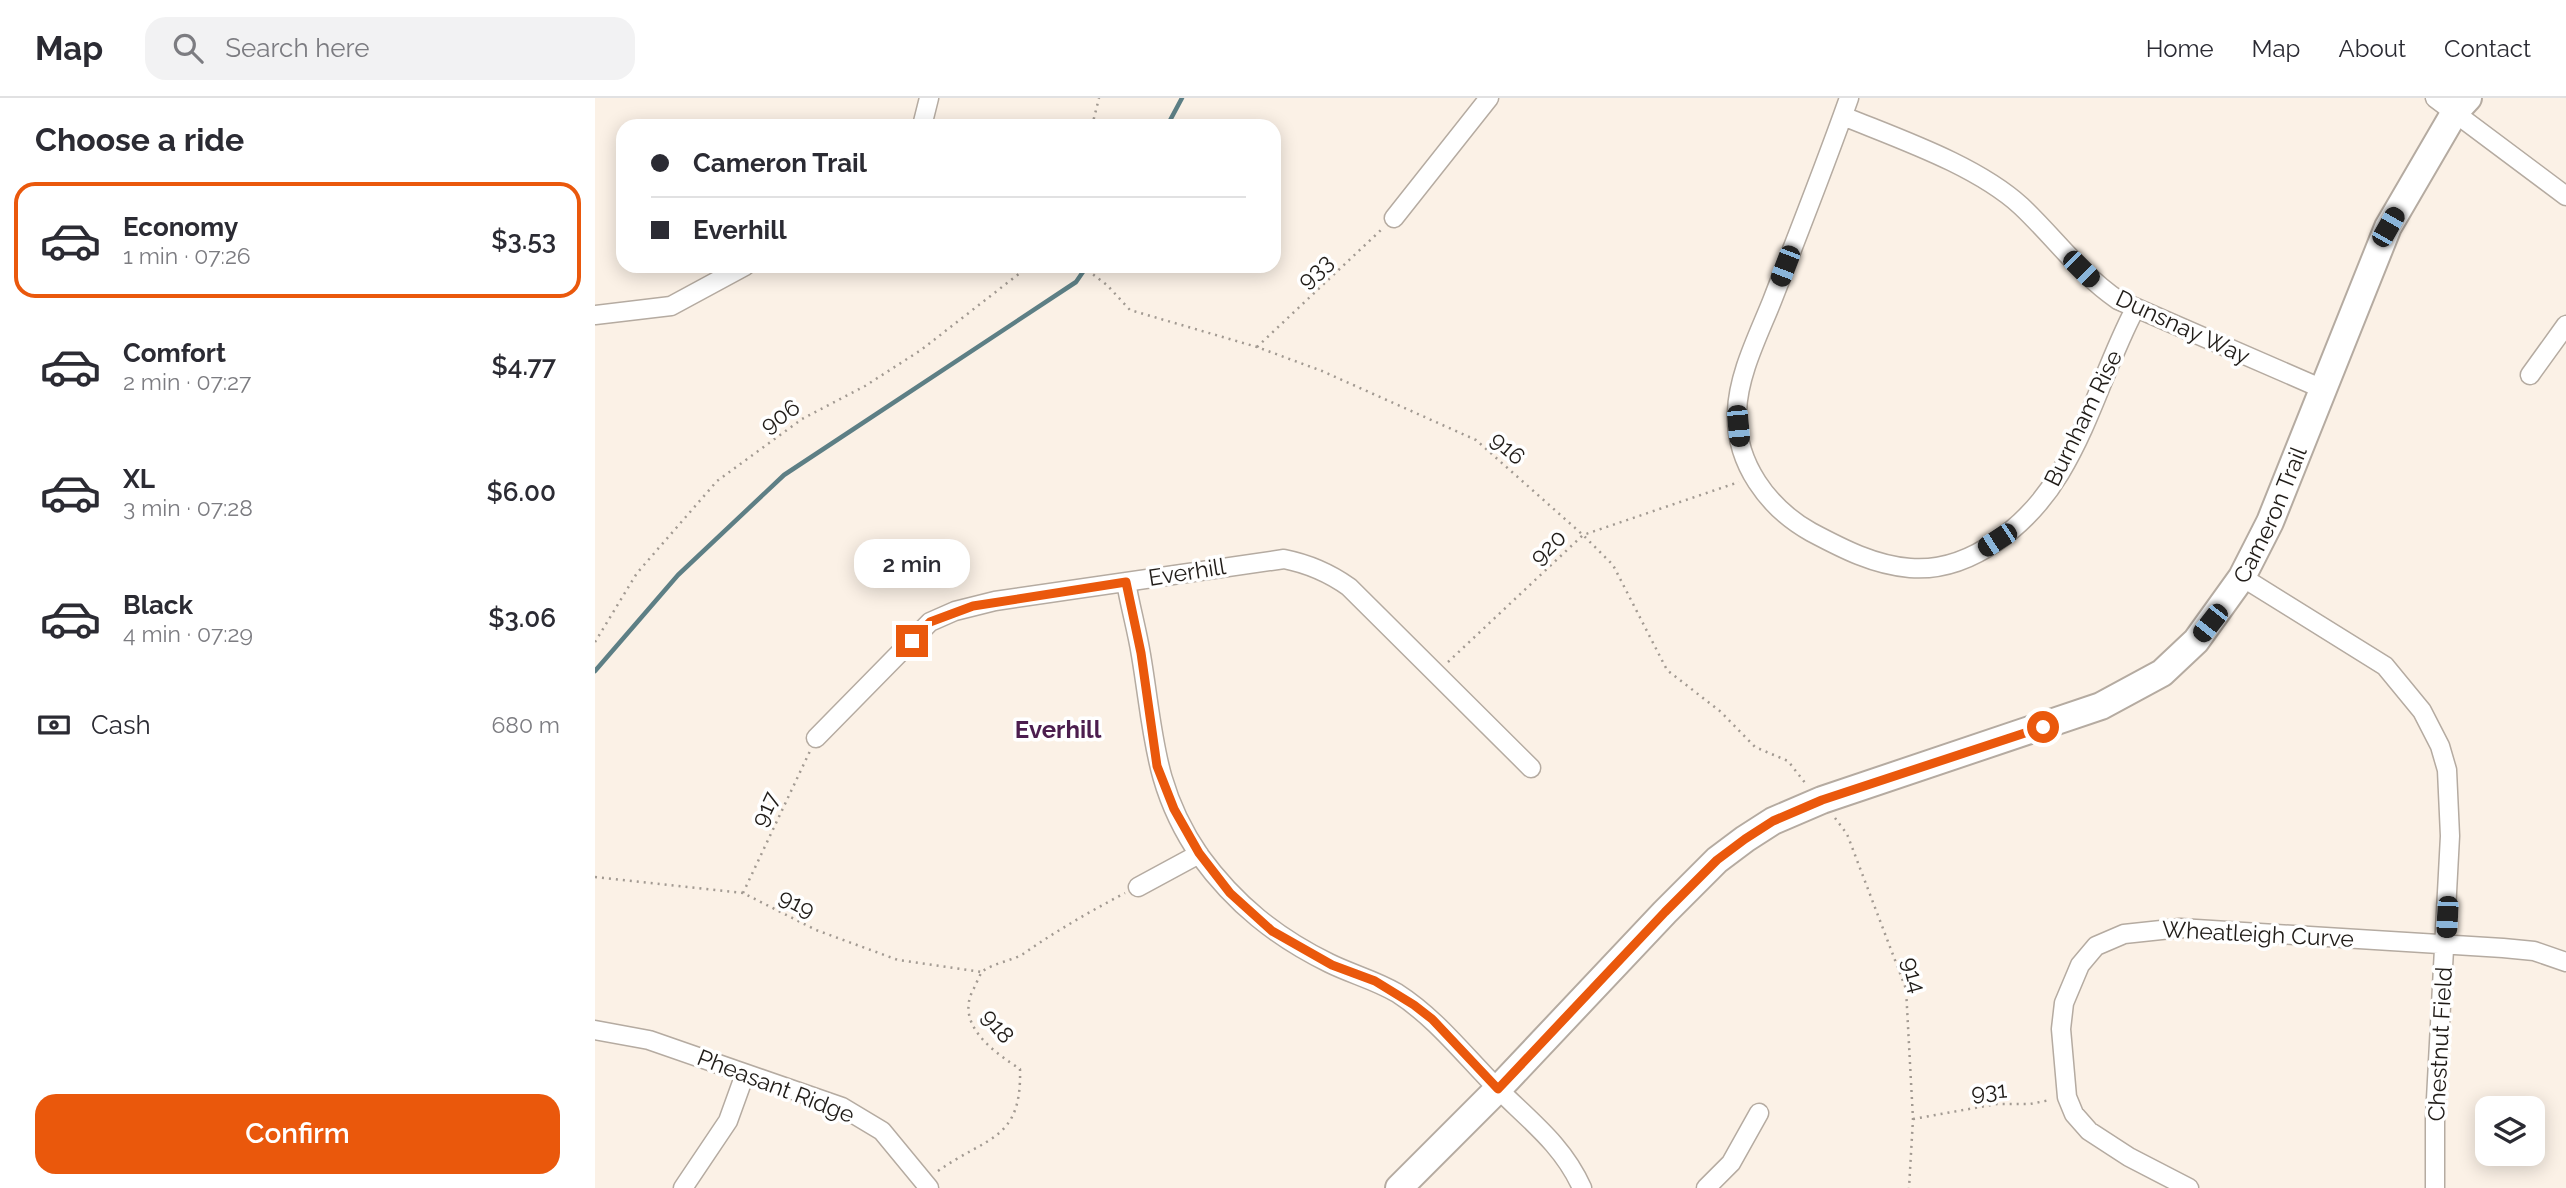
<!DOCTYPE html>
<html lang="en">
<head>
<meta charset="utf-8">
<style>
	:root { --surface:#fff; --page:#f2f2f3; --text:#2b2b33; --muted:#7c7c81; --line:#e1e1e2; --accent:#ea580c }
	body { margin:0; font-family:Raleway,sans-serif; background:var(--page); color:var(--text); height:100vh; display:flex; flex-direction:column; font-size:26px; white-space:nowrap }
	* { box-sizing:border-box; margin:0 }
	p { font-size:23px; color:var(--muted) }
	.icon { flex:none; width:38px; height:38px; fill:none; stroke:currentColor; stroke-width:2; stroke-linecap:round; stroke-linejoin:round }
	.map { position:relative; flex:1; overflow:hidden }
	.details { display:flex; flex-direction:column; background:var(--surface); width:595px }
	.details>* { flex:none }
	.banner { position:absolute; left:21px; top:21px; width:665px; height:154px; border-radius:21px; box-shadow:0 4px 18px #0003; display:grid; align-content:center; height:154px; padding:0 35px; background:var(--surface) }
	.tools { position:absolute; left:1880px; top:998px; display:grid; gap:14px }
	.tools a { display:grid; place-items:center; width:70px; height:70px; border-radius:14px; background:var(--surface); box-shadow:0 4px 18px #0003; font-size:35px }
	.end { position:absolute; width:32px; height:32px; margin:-16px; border:9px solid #ea580c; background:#fff; box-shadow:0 0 0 4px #fff }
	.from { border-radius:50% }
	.bubble { position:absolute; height:49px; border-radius:21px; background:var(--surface); box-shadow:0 4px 18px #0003; font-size:23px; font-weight:600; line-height:49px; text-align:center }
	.car { position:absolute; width:21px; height:42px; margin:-21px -10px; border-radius:9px; box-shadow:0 0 5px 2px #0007; background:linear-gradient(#222 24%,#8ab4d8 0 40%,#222 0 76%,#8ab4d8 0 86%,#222 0) }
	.banner b { display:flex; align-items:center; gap:24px; height:66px; font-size:26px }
	.banner b+b { border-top:2px solid var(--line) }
	.banner i { width:18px; height:18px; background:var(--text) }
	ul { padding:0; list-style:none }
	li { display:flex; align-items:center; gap:21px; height:116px; margin:0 14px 10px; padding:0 21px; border:4px solid transparent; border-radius:21px }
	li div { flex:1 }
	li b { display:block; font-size:26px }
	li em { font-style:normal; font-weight:600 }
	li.active { border-color:var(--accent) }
	li>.icon { width:63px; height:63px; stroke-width:1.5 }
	h2 { padding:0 35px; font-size:32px; line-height:84px }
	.pay { display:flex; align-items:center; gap:18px; height:77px; padding:0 35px; font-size:26px }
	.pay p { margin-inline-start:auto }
	.primary-button { display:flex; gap:14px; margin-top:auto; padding:14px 35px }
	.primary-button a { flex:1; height:80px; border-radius:21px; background:var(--accent); color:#fff; font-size:28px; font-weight:600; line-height:80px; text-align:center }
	header { display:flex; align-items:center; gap:42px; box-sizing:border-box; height:98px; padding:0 35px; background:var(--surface); border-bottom:2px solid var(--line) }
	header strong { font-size:33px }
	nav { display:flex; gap:38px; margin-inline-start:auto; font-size:24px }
	.search { width:490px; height:63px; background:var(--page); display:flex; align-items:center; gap:18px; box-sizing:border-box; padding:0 24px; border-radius:21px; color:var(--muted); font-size:26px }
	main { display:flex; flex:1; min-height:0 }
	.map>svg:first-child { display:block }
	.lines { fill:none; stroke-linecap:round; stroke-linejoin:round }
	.stream { stroke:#5d7f85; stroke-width:4.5 }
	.street-casing { stroke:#b5aba1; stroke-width:21 }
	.secondary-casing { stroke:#b5aba1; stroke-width:30 }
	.path { stroke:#a29a92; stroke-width:2.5; stroke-dasharray:2 5; stroke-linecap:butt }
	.street { stroke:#fff; stroke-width:18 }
	.secondary { stroke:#fff; stroke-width:26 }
	.route { stroke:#ea580c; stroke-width:9 }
	.labels { text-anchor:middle; stroke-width:7; stroke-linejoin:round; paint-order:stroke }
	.street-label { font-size:23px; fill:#201c18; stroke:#fff }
	.neighbourhood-label { font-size:24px; font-weight:bold; fill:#4c1d4e; stroke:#fff }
</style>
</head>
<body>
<header>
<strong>Map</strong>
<div class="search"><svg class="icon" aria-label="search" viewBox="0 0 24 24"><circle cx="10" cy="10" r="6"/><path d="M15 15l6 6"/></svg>Search here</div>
<nav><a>Home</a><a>Map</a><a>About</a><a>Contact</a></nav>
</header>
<main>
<section class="details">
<h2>Choose a ride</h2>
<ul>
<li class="active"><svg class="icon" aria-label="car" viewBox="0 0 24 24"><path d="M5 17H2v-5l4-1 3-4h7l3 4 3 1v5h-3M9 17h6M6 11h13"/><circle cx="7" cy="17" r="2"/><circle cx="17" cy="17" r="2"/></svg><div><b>Economy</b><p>1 min · 07:26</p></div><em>$3.53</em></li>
<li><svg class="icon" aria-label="car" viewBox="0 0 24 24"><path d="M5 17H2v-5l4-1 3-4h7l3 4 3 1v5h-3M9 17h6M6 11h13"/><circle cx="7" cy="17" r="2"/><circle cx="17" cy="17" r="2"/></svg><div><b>Comfort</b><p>2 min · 07:27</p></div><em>$4.77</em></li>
<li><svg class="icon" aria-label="car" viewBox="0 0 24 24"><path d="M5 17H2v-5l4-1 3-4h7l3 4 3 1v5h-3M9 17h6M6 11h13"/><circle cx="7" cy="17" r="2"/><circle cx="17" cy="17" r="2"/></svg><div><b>XL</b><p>3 min · 07:28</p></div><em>$6.00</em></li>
<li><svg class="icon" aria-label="car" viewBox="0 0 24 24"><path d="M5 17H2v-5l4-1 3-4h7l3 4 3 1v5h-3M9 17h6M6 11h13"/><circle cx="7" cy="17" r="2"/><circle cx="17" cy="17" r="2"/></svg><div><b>Black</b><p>4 min · 07:29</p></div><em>$3.06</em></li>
</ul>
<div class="pay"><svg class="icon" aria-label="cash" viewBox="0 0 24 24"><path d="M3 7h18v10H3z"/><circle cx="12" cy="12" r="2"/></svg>Cash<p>680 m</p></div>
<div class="primary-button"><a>Confirm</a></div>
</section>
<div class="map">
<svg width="1971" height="1090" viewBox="0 0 1971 1090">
	<rect width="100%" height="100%" fill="#fbf1e6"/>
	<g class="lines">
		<!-- stream -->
		<path class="stream" d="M572 28 587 0
			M0 573 83 477 189 377 481 184 492 168"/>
		<defs>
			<path id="street" d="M1254 0C1230 68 1203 136 1177 203 1163 238 1143 277 1142 314 1140 365 1173 410 1216 434 1248 451 1279 467 1315 470 1377 475 1435 425 1465 375 1496 324 1512 264 1540 211
				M1840 0 1971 98
				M1248 18C1304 41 1381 67 1426 108 1459 139 1485 176 1523 202L1730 292
				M327 28 334 0
				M799 120 894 0
				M0 217 76 208 150 168
				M1935 277 1971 227
				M1647 479 1790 568 1827 613 1845 648 1852 672 1855 738 1840 1020V1090
				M531 484C535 508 542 532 546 557 559 634 558 690 605 758 640 806 681 839 734 865 756 876 780 882 802 895 841 920 869 957 902 990 934 1022 968 1047 987 1090
				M221 640 335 524 360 513 400 503 689 461C714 466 733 474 754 489L936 670
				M543 789 604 756
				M0 932 54 942 247 1009 287 1033 334 1090
				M88 1090 133 1023 150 976
				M1111 1090 1136 1065 1164 1015
				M1594 1090 1534 1059 1494 1033 1479 1016 1472 999 1466 931 1469 905 1485 867 1501 848 1529 836 1585 830 1908 850 1939 853 1971 864"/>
			<g id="secondary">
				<path id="s1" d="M804 1090 903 991 1070 814 1122 762 1150 741 1178 723 1227 702 1506 608 1567 575 1601 543 1647 479 1675 424 1793 129 1860 14 1873 0"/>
			</g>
		</defs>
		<!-- street casing -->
		<use href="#street" class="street-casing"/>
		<!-- secondary casing -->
		<use href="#secondary" class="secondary-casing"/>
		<!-- path -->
		<path class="path" d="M497 28 504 0
			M487 168 512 187 535 212 662 249 727 273 881 342 988 437 1018 467 1072 572 1126 614 1160 649 1193 663 1211 686
			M429 172H456L478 168
			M662 249 787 131
			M0 544 42 475 122 383 207 321 270 288 326 252 434 168
			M853 564 988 437 1144 384
			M1240 720 1252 736 1311 891 1318 1021 1314 1090
			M0 779 148 795 221 832 303 862 387 874
			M148 795 215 653
			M1318 1021 1402 1006H1435L1455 1002
			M343 1073C392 1038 427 1043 425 971 399 954 360 927 378 892 381 887 384 877 388 873 399 865 416 863 428 856 461 833 494 814 530 795"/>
		<!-- street -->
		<use href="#street" class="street"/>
		<!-- secondary -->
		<use href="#secondary" class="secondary"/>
	</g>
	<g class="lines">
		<!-- route -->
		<path class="route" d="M317 543 335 524 378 508 531 484 546 555 562 668 579 711 604 755 635 795 677 833 737 867 780 883 819 907 837 921 903 991 1070 814 1122 762 1150 741 1178 723 1227 702 1448 629"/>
	</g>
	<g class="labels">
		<!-- street labels -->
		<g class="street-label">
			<text transform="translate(720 173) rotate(-43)" y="8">933</text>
			<text transform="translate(1588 229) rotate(25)" y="8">Dunsnay Way</text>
			<text transform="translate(185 318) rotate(-34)" y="8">906</text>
			<text transform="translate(1488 320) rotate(-64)" y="8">Burnham Rise</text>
			<text transform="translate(913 350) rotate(41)" y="8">916</text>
			<text dy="8" stroke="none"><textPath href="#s1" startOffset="1136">Cameron Trail</textPath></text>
			<text transform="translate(953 449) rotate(-43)" y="8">920</text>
			<text transform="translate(592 474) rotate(-9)" y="8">Everhill</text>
			<text transform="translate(170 711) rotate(-65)" y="8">917</text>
			<text transform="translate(202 805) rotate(27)" y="8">919</text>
			<text transform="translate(1663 836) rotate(3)" y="8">Wheatleigh Curve</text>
			<text transform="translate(1319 877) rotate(75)" y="8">914</text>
			<text transform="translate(403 928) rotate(51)" y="8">918</text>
			<text transform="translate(1845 946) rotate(-87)" y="8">Chestnut Field</text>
			<text transform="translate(181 988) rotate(21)" y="8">Pheasant Ridge</text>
			<text transform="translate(1394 993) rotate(-5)" y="8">931</text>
		</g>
		<!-- neighbourhood labels -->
		<g class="neighbourhood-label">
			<text x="463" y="640">Everhill</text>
		</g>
	</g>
</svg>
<div class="tools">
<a><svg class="icon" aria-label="layers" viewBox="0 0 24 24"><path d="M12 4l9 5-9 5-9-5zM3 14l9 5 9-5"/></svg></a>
</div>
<i class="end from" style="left:1448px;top:629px"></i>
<i class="end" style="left:317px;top:543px"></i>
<div class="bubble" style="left:259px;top:441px;width:116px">2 min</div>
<i class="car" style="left:1793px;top:129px;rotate:30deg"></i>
<i class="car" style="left:1190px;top:168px;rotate:201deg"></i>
<i class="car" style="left:1486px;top:171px;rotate:135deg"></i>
<i class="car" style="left:1143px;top:328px;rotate:175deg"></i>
<i class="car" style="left:1402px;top:442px;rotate:237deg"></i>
<i class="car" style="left:1615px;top:525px;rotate:218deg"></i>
<i class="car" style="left:1852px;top:819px;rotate:183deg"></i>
<div class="banner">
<b><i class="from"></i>Cameron Trail</b>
<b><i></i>Everhill</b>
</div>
</div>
</main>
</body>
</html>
